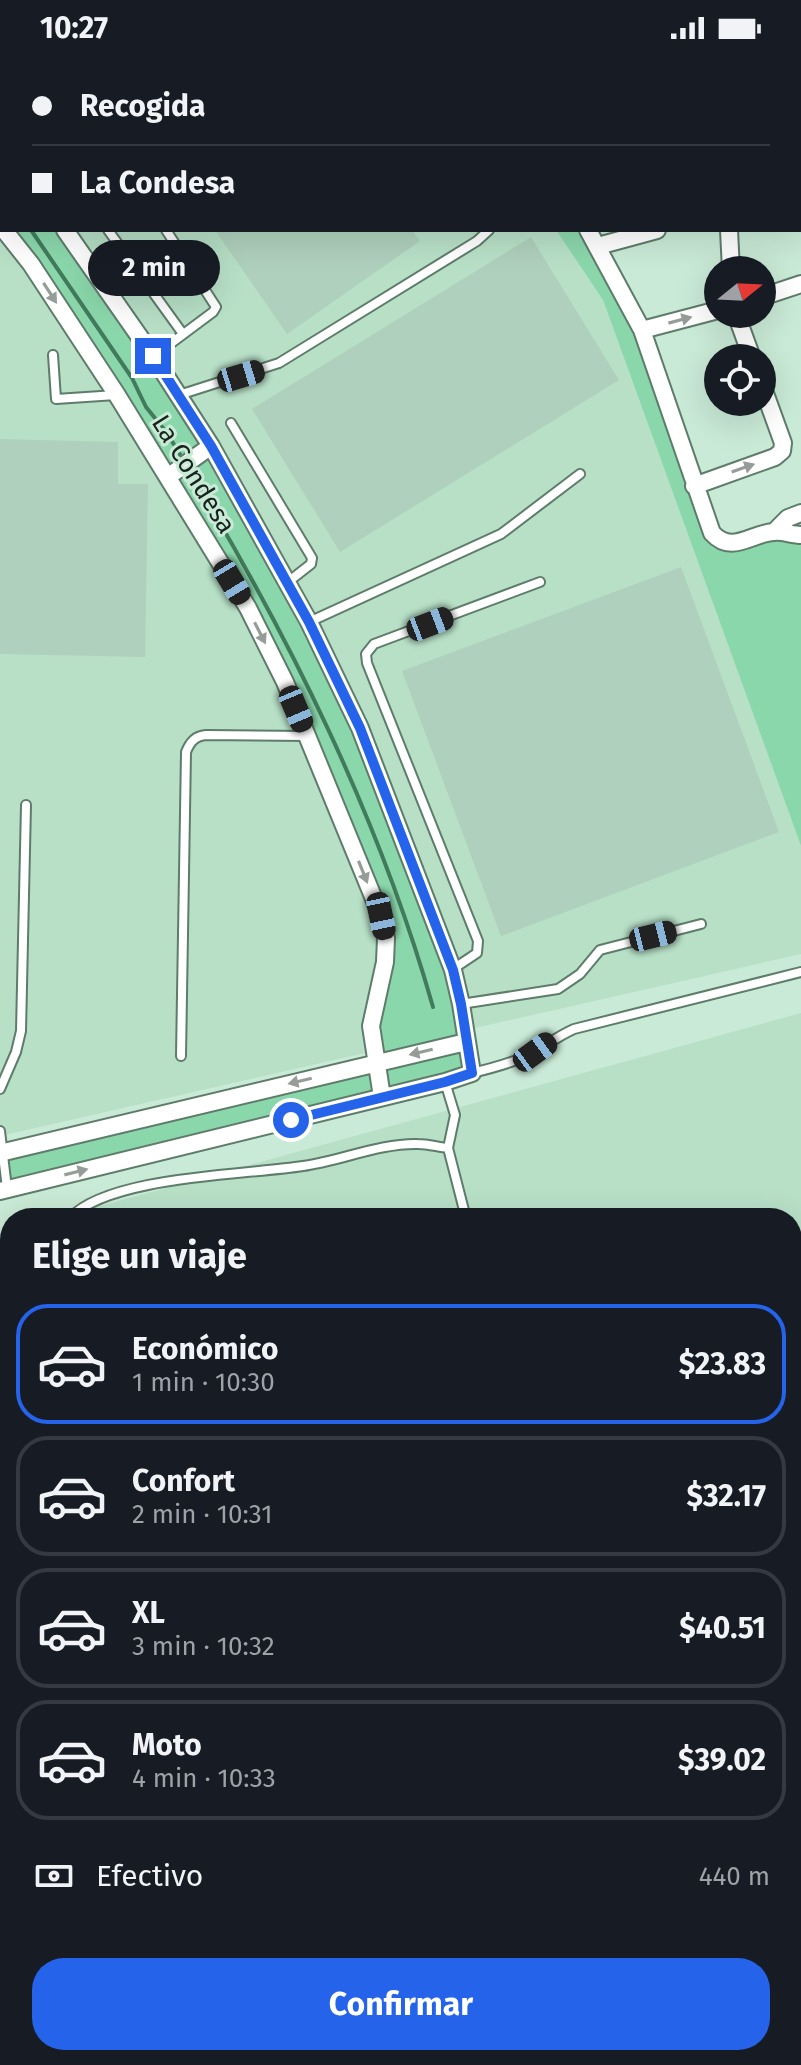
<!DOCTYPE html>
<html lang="es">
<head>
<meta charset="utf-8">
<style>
	:root { --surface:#171b24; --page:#242831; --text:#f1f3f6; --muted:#9ea1a6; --line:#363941; --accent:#2563eb }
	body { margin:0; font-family:"Fira Sans",sans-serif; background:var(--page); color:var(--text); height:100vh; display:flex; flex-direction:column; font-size:30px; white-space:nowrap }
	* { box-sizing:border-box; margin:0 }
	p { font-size:26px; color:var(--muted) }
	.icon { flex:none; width:44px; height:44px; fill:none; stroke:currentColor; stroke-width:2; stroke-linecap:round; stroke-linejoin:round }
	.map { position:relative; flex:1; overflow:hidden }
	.panel { position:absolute; left:0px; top:1152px; width:802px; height:858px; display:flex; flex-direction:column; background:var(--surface); border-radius:32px 32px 0 0; box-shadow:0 8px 32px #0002 }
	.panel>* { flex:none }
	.banner { position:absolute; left:0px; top:0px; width:802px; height:176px; box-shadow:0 8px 32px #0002; display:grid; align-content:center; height:176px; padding:0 32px; background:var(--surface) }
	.needle { width:52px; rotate:72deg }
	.controls { position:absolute; left:704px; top:200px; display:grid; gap:16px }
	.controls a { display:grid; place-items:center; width:72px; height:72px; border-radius:50%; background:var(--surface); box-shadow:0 8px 32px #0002; font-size:40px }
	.end { position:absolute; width:36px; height:36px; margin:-18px; border:10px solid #2563eb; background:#fff; box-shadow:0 0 0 4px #fff }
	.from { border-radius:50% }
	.bubble { position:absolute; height:56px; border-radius:28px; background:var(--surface); box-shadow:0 8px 32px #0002; font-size:26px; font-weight:700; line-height:56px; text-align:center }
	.car { position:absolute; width:24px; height:48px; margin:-24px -12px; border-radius:10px; box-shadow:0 0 6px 2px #0007; background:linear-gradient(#222 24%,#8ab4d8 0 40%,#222 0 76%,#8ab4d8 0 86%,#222 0) }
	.banner b { display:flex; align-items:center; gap:28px; height:76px; font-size:30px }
	.banner b+b { border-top:2px solid var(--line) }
	.banner i { width:20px; height:20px; background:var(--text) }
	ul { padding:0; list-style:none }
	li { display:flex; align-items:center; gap:24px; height:120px; margin:0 16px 12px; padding:0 16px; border:4px solid var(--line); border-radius:32px }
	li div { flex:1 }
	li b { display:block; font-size:30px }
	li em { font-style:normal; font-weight:700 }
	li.current { border-color:var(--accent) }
	li>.icon { width:72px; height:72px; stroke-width:1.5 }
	h2 { padding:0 32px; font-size:36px; line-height:96px }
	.pay { display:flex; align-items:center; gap:20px; height:88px; padding:0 32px; font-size:30px }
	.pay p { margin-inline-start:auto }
	.primary-button { display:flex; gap:16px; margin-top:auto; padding:16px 32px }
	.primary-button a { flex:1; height:92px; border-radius:32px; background:var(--accent); color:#fff; font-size:32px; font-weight:700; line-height:92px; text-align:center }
	.status { display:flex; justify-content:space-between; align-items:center; height:56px; padding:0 40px; background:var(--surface); direction:ltr }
	.status svg { height:22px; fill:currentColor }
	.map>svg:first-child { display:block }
	.built { fill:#b8e0c7 }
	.green { fill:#8bd7ac }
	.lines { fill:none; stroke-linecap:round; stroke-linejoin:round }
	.stream { stroke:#417b5c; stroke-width:4 }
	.building { fill:#afd0bc }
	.service-casing { stroke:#5e7c6a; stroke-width:12 }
	.minor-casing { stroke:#5e7c6a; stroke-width:20 }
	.service { stroke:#fff; stroke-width:8 }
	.minor { stroke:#fff; stroke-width:16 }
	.rail { stroke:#5f7467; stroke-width:4; stroke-dasharray:12 6; stroke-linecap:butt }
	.oneway { fill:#969c98 }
	.route { stroke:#2563eb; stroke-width:10 }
	.labels { text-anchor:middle; stroke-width:6; stroke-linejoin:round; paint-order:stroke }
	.street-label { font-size:26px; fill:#16221b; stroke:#c9ead6 }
</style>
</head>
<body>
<div class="status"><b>10:27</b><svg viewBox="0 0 49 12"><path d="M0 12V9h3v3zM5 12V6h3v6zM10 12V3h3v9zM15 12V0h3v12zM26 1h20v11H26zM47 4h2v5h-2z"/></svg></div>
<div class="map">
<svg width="801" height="2009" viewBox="0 0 801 2009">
	<rect width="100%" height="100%" fill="#c9ead6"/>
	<!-- built -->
	<path class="built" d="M0 0H429L431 2H2V174H556L603 244 801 790V898L0 1080Z
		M801 957V1621L794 1625 801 1630V2009H0V1178L10 1175V2000H792V1162H57Z"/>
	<!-- green -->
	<path class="green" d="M4 174H65L124 258 309 566 453 914 472 1017 0 1135V1097L375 1007 386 882 248 552Z
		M556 174H588L642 274 718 484 801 479V790L603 244Z"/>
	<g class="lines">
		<!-- stream -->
		<path class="stream" d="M0 130 2 133
			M31 174 132 322 146 351 167 377 184 405
			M188 413C290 582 379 761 433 951
			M792 1600 801 1617"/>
	</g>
	<!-- building -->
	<path class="building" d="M215 174H412L420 185 287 278Z
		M531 181 619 324 340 496 252 353Z
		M0 383 118 386V428H148L145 601 0 598Z
		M681 511 779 776 501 880 402 615Z"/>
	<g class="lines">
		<defs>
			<path id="service" d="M395 0 396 2
				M108 174 183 278
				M53 299 56 343 116 339
				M154 300 213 256 216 251 166 174
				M179 339 279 307 477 185 489 174
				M231 367 312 502 311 508 288 526
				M309 566 501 478 580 418
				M453 913 477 897 478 885 367 607 366 598 374 588 540 526
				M461 948 558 933 580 918 600 894 701 868
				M181 1000 186 696C190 686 195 680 206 679L307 680
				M472 1017C493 1012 516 1006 535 996 548 988 560 979 574 973L801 916
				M445 1026 455 1059 448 1092 466 1162
				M0 1033 16 996 21 975 26 749
				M0 1075 7 1132
				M70 1162C109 1120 245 1119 303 1110 340 1105 380 1087 418 1088 428 1088 438 1091 448 1092
				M0 1447 10 1452
				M0 1573H10
				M792 1657 801 1661
				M0 1786 10 1787
				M792 1933 801 1932
				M121 2000 124 2009
				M408 2000V2009
				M606 2000 607 2009
				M723 2000V2009
				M775 2000 776 2009
				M66 2009V2000"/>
			<path id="minor" d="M452 0 453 2
				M577 2 583 0
				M800 34H801
				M0 84 2 87
				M4 174 31 208 117 339 248 552 285 626 381 860 386 882 385 906 371 970 382 1041
				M588 174 642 274 712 477C732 499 751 477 774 476 783 475 792 479 801 479
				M729 174 731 214
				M598 190 657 174
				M762 241 801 228
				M736 258 752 302
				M642 274 718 254
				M169 420 211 390
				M694 430 775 401 782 395 783 387 762 329
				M774 476 788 462 801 457
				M0 1097 466 986
				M0 1135 445 1026 472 1017 461 948 453 914 360 672 309 566 211 390 153 300 65 174"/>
		</defs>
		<!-- service casing -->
		<use href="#service" class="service-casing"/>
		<!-- minor casing -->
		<use href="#minor" class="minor-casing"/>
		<!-- service -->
		<use href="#service" class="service"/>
		<!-- minor -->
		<use href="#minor" class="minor"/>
		<!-- rail -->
		<path class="rail" d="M792 1521 801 1518
			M321 2009V2000"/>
	</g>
	<!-- one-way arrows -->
	<defs><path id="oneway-solid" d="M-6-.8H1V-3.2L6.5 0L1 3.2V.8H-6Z" transform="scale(2)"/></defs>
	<g class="oneway">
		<use href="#oneway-solid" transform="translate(50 237) rotate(57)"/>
		<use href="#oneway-solid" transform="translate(680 264) rotate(-15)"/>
		<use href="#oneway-solid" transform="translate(743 412) rotate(-19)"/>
		<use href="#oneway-solid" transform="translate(260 577) rotate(63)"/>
		<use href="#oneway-solid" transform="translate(363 816) rotate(68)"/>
		<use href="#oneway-solid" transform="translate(421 996) rotate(167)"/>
		<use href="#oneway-solid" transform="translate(300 1025) rotate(167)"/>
		<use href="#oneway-solid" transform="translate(76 1116) rotate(-14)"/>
	</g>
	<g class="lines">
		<!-- route -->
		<path class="route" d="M153 300 211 390 309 566 360 672 453 914 461 948 472 1017 445 1026 291 1064"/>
	</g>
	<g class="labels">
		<!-- street labels -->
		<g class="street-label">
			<text transform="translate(194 418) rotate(58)" y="9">La Condesa</text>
		</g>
	</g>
</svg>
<div class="controls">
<a><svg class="needle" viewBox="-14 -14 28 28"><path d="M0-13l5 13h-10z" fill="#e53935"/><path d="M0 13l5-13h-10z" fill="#9ea1a6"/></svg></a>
<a><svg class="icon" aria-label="locate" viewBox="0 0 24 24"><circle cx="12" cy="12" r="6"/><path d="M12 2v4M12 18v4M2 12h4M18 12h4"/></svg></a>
</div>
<i class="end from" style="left:291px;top:1064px"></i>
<i class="end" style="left:153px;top:300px"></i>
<div class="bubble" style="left:88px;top:184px;width:132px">2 min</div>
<i class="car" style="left:241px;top:320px;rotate:73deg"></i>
<i class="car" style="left:232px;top:526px;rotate:149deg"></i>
<i class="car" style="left:430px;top:568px;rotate:69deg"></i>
<i class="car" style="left:296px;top:653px;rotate:157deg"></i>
<i class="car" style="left:381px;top:860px;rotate:168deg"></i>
<i class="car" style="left:653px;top:880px;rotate:76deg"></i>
<i class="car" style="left:535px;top:996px;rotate:54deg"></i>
<div class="banner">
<b><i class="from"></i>Recogida</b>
<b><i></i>La Condesa</b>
</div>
<section class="panel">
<h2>Elige un viaje</h2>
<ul>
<li class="current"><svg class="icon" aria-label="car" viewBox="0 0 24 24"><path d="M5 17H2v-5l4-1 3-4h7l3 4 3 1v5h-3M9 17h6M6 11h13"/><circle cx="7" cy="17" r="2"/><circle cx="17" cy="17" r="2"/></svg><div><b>Económico</b><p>1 min · 10:30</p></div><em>$23.83</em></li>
<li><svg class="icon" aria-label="car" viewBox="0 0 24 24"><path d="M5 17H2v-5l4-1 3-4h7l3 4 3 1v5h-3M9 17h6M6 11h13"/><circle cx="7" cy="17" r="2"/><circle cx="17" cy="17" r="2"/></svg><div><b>Confort</b><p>2 min · 10:31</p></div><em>$32.17</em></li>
<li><svg class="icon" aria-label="car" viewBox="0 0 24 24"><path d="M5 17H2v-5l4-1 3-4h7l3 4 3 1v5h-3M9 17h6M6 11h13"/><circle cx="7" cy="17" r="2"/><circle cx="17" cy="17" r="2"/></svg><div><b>XL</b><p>3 min · 10:32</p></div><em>$40.51</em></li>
<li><svg class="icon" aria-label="car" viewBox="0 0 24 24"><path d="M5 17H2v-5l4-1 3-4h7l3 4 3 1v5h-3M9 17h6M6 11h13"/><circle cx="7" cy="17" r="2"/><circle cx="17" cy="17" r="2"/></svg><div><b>Moto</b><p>4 min · 10:33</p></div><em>$39.02</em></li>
</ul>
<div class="pay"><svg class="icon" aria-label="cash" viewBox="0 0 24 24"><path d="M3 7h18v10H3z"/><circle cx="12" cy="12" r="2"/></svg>Efectivo<p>440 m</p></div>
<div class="primary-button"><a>Confirmar</a></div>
</section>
</div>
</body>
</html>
